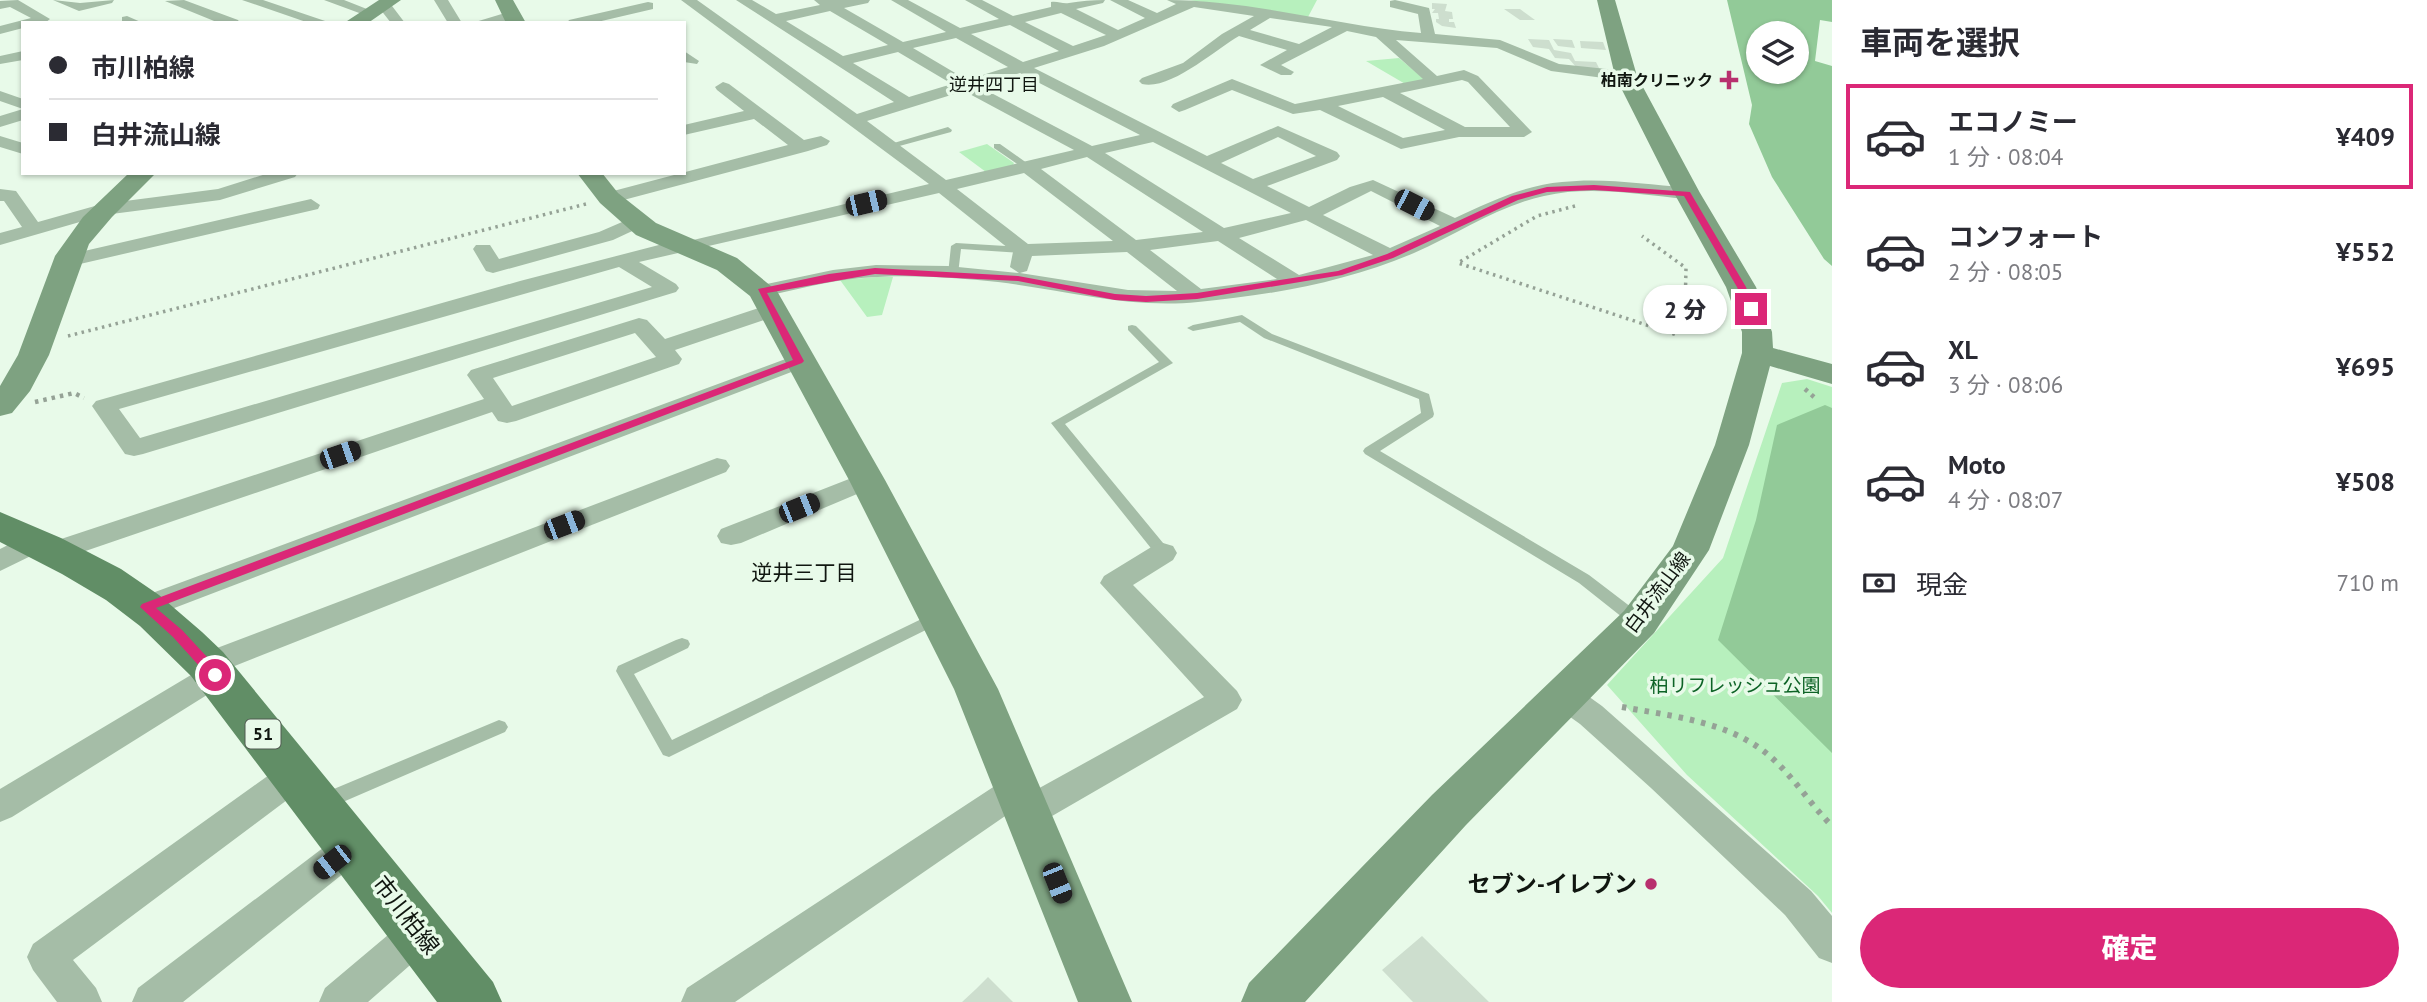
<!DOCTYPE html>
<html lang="ja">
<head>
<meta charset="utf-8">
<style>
	:root { --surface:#fff; --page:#f2f2f3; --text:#2b2b33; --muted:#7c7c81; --line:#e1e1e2; --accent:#db2777 }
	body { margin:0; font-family:"PT Sans","Noto Sans JP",sans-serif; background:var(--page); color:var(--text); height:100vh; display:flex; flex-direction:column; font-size:26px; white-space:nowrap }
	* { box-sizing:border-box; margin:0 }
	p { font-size:23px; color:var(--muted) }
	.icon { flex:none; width:38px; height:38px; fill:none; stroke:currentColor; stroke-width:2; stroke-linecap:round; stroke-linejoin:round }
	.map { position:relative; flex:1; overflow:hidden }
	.drawer { display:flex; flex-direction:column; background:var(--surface); width:595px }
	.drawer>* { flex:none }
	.hud { position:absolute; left:21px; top:21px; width:665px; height:154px; border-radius:0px; box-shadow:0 2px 5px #0004; display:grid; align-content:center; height:154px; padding:0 28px; background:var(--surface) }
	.buttons { position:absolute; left:1746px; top:21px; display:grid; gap:14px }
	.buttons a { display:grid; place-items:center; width:63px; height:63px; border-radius:50%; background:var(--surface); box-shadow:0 2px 5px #0004; font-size:35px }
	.end { position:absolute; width:32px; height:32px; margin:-16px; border:9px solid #db2777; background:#fff; box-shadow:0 0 0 4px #fff }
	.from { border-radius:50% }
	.bubble { position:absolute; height:49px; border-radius:24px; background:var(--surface); box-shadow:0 2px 5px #0004; font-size:23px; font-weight:800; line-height:49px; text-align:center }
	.car { position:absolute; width:21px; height:42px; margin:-21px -10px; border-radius:9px; box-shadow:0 0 5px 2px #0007; background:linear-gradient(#222 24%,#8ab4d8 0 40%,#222 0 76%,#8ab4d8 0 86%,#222 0) }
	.hud b { display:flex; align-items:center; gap:24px; height:66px; font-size:26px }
	.hud b+b { border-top:2px solid var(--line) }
	.hud i { width:18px; height:18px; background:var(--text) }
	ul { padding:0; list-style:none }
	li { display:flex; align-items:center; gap:21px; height:105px; margin:0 14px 10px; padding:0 14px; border:4px solid transparent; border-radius:0px }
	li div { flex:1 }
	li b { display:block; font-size:26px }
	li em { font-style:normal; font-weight:800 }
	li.active { border-color:var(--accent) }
	li>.icon { width:63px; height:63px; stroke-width:1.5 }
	h2 { padding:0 28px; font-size:32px; line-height:84px }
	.pay { display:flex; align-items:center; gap:18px; height:77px; padding:0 28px; font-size:26px }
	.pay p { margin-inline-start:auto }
	.primary-button { display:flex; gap:14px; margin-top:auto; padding:14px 28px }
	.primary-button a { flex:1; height:80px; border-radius:42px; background:var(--accent); color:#fff; font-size:28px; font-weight:800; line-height:80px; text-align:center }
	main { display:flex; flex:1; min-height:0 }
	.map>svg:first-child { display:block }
	.green { fill:#b7f0bd }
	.forest { fill:#92ca98; fill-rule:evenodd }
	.building { fill:#cddece }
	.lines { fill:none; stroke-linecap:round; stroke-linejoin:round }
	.path-far2 { stroke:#95a296; stroke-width:3.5; stroke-dasharray:2.5 4.5; stroke-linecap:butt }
	.path-far1 { stroke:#95a296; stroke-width:4.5; stroke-dasharray:3.5 5; stroke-linecap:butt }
	.path { stroke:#95a296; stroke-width:6; stroke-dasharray:4.5 7; stroke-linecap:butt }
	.lane { fill:#a5bda7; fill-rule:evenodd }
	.street { fill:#a5bda7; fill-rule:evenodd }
	.secondary { fill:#7ea281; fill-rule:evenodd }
	.primary { fill:#618e66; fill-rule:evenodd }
	.route { fill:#db2777 }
	.poi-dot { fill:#b8306e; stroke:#e8fae9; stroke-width:2.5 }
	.labels { text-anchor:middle; stroke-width:7; stroke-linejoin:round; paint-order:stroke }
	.far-poi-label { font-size:16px; font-weight:bold; fill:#101610; stroke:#e8fae9; text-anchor:end }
	.far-neighbourhood-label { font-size:18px; fill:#101610; stroke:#e8fae9 }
	.shield { fill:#e8fae9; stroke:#515a51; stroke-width:2 }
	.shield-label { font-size:18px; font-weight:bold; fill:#101610 }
	.street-label { font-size:19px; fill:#101610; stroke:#e8fae9 }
	.park-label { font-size:19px; fill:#0d6326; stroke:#e8fae9 }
	.neighbourhood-label { font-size:21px; fill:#101610; stroke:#e8fae9 }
	.near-poi-label { font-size:23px; font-weight:bold; fill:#101610; stroke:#e8fae9; text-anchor:end }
	.near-street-label { font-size:23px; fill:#101610; stroke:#e8fae9 }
</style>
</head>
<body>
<main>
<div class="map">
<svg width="1832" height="1002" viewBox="0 0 1832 1002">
	<rect width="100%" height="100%" fill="#e8fae9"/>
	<!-- green -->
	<path class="green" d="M1189 0H1317L1308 17Z
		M1399 58 1424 79 1422 81 1407 85 1366 61Z
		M987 144 1014 163 1013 165 986 172 959 152Z
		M877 277H893L882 315 867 317 840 280Z
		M1807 379 1832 387V913L1818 896 1687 775 1607 685 1723 558 1782 383Z"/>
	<!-- forest -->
	<path class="forest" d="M1727 0H1832V22L1820 20 1815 61 1832 66V266L1824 259 1772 177 1749 124 1752 105ZM1759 33H1797V72H1759Z
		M1825 405 1832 408V753L1718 640 1756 520 1777 425Z"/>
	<!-- building -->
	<path class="building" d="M1432 3 1447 4 1445 11 1452 12 1453 19H1449V22H1454L1456 28 1442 26 1436 22V19H1439L1438 13H1432L1435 9H1432Z
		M1504 9H1520L1535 20H1520Z
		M1528 39 1549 40 1554 50 1571 53 1575 61 1596 62 1600 70 1577 68 1569 59 1555 58 1549 49 1533 47Z
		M1553 39 1572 40 1575 48 1558 46Z
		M1580 41 1603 42 1606 50 1581 48Z
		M1422 936 1489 1002H1413L1382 970Z
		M988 977 1013 1002H962L976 989Z"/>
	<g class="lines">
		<!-- path-far2 -->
		<path class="path-far2" d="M1575 206 1537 216 1458 263 1677 335 1685 312 1686 268 1642 236
			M68 336 586 204"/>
		<!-- path-far1 -->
		<path class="path-far1" d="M1805 389 1815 398
			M35 402 74 393 84 398"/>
		<!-- path -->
		<path class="path" d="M1622 707C1671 716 1726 721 1766 753 1792 774 1809 803 1832 826"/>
		<!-- lane -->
		<path class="lane" d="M948 127 952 130 951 132 892 148 887 145Z
			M994 144H1000L1031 166 1023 168 994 148Z
			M956 243 1023 247 1028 250 1023 253 961 249 958 274 953 277 948 274 951 246Z
			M1242 315 1272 334 1429 394 1434 414 1433 417 1380 451 1589 575 1644 617 1646 621 1644 625H1632L1579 583 1365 454 1363 451 1365 448 1421 413 1419 399 1264 338 1240 322 1193 331 1187 328 1193 325Z
			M1132 325 1136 326 1173 363 1065 424 1168 549 1170 553 1168 557H1158L1051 423 1159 362 1128 330V326Z
			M938 611 944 613 946 617 944 621 669 757 663 755 616 671 618 666 676 640 682 638 688 640 690 644 688 648 634 674 672 740Z
			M499 720 505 722 508 727 505 732 329 808 323 810 317 808 314 802 317 796Z"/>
		<!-- street -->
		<path class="street" d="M18 0 50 19 45 23H23V28L0 34V26L31 18 10 7 0 9V1Z
			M53 0 80 3 114 0 112 3 79 11Z
			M184 0 238 20 240 23H219L165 1Z
			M242 0H263L331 23H309Z
			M324 0H344L377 13 370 17Z
			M434 0H448L462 23H448Z
			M681 0H697L857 114 894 102 736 0H752L776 14 820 5 814 0H870L868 3 844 8 903 42 946 32 891 0H908L960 28 999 19 965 0H982L1013 16 1051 7V2C1058 1 1062 4 1069 3 1081 1 1092 0 1105 0L1103 3 1076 9 1118 30 1145 18 1110 0H1128L1157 13 1176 4 1167 0C1253 0 1336 26 1421 33L1418 14 1390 7V1L1395 0 1429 8 1435 34 1500 40 1559 64 1626 71 1634 76 1626 81 1551 71 1497 48 1396 40 1437 76 1464 70 1478 76 1532 132 1524 137H1459L1401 149 1320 110 1293 114 1232 90 1185 110 1179 112 1171 107 1173 104 1232 79 1295 104 1423 79 1376 37 1347 31 1281 65 1294 72 1291 75H1281L1260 65 1287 50 1239 36C1216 49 1170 91 1142 84L1139 81 1142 78 1183 63 1222 34 1254 16 1194 7 1104 46 1034 68 1207 156 1278 126 1337 152 1340 156 1337 160 1267 186 1309 207 1350 187 1373 180 1455 218C1489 202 1525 185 1562 182 1604 177 1646 185 1687 187L1696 193 1687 199C1640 195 1591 185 1544 196 1498 206 1458 234 1414 253 1346 282 1272 295 1198 302 1130 309 1065 290 998 282 953 277 906 274 861 278 827 281 795 290 762 297L755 295 752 291 755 287 762 285 833 270 876 265 948 266 1019 273 1010 267 1013 252 939 193 639 262 676 284 679 288 676 292 143 454 134 456 125 454 92 406 96 401 520 281 682 239 689 241 929 184ZM830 11 888 45 843 56 786 21ZM1061 13 1106 35 1073 46 1025 22ZM1270 18 1332 27 1299 44 1250 30ZM1010 25 1059 51 1023 62 971 34ZM956 38 1008 67 967 80 913 48ZM898 52 952 84 909 97 853 63ZM1020 73 1140 135 1092 146 978 86ZM1462 80 1468 82 1510 127H1465L1400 93ZM964 91 1074 150 946 180 867 121ZM1383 97 1445 130 1403 138 1338 106ZM1278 137 1316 156 1253 179 1221 163ZM1153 142 1291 213 1224 228 1105 153ZM1087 157 1203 232 1136 240 1041 169ZM1024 173 1113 241 1028 244 957 189ZM1371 191 1440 226 1390 248 1323 215ZM1306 220 1373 255 1299 275 1239 238ZM1218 241 1277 279 1201 289 1150 250ZM1127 252 1177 291 1128 290 1020 273 1027 271 1032 256ZM619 267 652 287 140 438 119 409Z
			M384 1 389 2 405 23H391L377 5Z
			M648 2 653 3V9L593 23H567L569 20Z
			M512 11 519 15 517 18 497 23H472Z
			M127 16 143 23H122V17Z
			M23 51V60L0 64V56Z
			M684 51 699 61 697 64 684 62Z
			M723 82 729 84 804 140 821 136 830 141 827 145 808 151 616 202H602L600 198 602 194 788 145 754 119 684 135V125L744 111 717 90 715 87Z
			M0 91 23 99V109L0 101Z
			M23 109V120L0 127V116Z
			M0 136 23 143V154L0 147Z
			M269 173H298L295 177 220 200 104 215 0 245V233L22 227 4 201H0V189L16 191 38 222 102 204 218 189Z
			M311 199 320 205 318 209 67 267 60 265 57 261 60 257 67 255Z
			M636 216 646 222 643 226 613 240 493 273 486 271 473 249 476 245H490L499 259 599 232Z
			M771 304 779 305 782 310 779 315 675 350 682 359 679 364 516 421 507 423 498 421 492 412 65 558 55 561 45 558 41 551 0 571V549C15 542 28 531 45 536L49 543 484 399 467 375 471 370 639 318 647 320 665 339ZM635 333 656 357 512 406 493 378Z
			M799 354 807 356 810 361 807 366 156 615 146 618 136 615 132 607 136 599Z
			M717 458 726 460 730 466 726 472 227 669 230 675 226 683 12 817 0 822V789L196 672 192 664 196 656Z
			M867 472 876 474 880 480 876 486 741 543 731 545 721 543 717 536 721 529Z
			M1163 543 1173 546 1177 553 1173 560 1133 585 1237 691 1242 700 1237 709 1040 823 1028 827 1016 823 1011 812 735 1002H681L687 988 1007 778 1019 774 1031 778 1036 788 1034 791 1204 697 1100 583 1104 576 1153 546Z
			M1563 683 1574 686 1602 706 1811 891 1832 916V963L1819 958 1785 915 1651 788 1580 724 1552 704 1547 695 1552 686Z
			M295 761 307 765 312 775 307 785 73 960 96 988 102 1002H57L33 970 27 957 33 944 283 765Z
			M352 830 364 835 370 846 364 857 183 1002H132L138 988 340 835Z
			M420 914 433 919 439 932 433 945 368 1002H319L325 988 407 919Z"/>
		<!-- secondary -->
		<path class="secondary" d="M379 0H401L368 23H344Z
			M495 0H513L526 23H506Z
			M1597 0H1615L1637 76 1700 193 1756 287 1772 332 1773 348 1832 364V384L1770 366 1749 445 1709 550 1654 633 1466 825 1305 1002H1241L1249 983 1432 795 1624 611 1673 546 1715 445 1742 353V332L1726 287 1674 193 1615 76Z
			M129 173H156L112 217 89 244 49 355 30 391 12 413 0 416V386L18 355 55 256 83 217Z
			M577 173H602L618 193 656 223 737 258 777 291 885 480 998 689 1132 1002H1078L954 689 849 480 750 296 717 270 636 235 600 203Z"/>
		<!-- primary -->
		<path class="primary" d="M0 512 61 538 121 569 159 595 202 632 223 652 493 982 502 1002H437L191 676 140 626 106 600 62 574 0 542Z"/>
	</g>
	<!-- route -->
	<path class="route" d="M1594 185 1690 192 1746 287 1754 311 1746 309 1737 287 1684 196 1594 190 1547 192 1518 200 1393 258 1342 275 1197 299 1146 302 1115 300 1018 281 875 274 767 293 804 361 802 363 156 608 182 630 220 671V679H211L173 637 140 607 142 604 793 360 758 289 829 274 875 268 1018 276 1115 294 1146 296 1197 293 1338 271 1387 254 1512 196 1547 187Z"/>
	<!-- markers -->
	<g class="poi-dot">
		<path d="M1725.5 69.5h7v7h7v7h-7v7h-7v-7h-7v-7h7z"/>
		<circle cx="1651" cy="884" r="7"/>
	</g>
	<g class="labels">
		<!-- far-poi labels -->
		<g class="far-poi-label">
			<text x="1713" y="86">柏南クリニック</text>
		</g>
		<!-- far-neighbourhood labels -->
		<g class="far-neighbourhood-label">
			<text x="994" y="91">逆井四丁目</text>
		</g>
		<!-- shield labels -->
		<rect class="shield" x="245.5" y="719.5" width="35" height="29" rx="5"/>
		<g class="shield-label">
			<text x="263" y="740">51</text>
		</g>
		<!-- street labels -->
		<g class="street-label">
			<text transform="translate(1657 592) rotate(-53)" y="7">白井流山線</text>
		</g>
		<!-- park labels -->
		<g class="park-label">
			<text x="1735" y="692">柏リフレッシュ公園</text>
		</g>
		<!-- neighbourhood labels -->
		<g class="neighbourhood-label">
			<text x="804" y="580">逆井三丁目</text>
		</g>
		<!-- near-poi labels -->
		<g class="near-poi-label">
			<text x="1637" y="892">セブン-イレブン</text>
		</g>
		<!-- near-street labels -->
		<g class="near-street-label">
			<text transform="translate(406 915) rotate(52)" y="8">市川柏線</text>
		</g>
	</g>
</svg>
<div class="buttons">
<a><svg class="icon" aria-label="layers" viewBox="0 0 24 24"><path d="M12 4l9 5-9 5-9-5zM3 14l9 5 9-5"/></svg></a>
</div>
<i class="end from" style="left:215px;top:675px"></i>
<i class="end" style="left:1751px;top:309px"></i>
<div class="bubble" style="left:1643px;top:285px;width:84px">2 分</div>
<i class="car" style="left:866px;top:203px;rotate:77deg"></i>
<i class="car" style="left:1414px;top:205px;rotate:117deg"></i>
<i class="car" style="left:340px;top:455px;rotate:71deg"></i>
<i class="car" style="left:799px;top:508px;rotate:68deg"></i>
<i class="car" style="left:564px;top:525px;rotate:69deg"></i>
<i class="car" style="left:332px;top:862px;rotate:232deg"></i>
<i class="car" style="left:1057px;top:883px;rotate:158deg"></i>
<div class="hud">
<b><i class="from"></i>市川柏線</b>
<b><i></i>白井流山線</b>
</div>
</div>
<section class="drawer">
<h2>車両を選択</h2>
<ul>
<li class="active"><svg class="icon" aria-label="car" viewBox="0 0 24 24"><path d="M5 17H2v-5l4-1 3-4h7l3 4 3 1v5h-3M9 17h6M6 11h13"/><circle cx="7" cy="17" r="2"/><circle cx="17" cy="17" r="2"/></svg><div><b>エコノミー</b><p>1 分 · 08:04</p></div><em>¥409</em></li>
<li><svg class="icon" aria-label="car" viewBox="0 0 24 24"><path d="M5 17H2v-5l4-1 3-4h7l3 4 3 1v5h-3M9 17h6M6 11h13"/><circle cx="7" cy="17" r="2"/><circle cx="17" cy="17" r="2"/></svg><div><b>コンフォート</b><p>2 分 · 08:05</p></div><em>¥552</em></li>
<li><svg class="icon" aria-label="car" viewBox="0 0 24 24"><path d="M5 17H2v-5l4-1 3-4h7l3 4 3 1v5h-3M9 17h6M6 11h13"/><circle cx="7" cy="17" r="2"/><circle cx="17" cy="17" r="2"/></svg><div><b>XL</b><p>3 分 · 08:06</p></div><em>¥695</em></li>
<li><svg class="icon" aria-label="car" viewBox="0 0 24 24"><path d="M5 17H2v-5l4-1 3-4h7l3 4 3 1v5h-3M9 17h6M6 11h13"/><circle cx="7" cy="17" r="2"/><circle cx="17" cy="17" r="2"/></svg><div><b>Moto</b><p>4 分 · 08:07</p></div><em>¥508</em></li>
</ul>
<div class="pay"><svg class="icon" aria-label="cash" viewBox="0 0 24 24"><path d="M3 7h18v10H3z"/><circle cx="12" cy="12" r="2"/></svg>現金<p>710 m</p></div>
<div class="primary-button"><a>確定</a></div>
</section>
</main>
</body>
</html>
